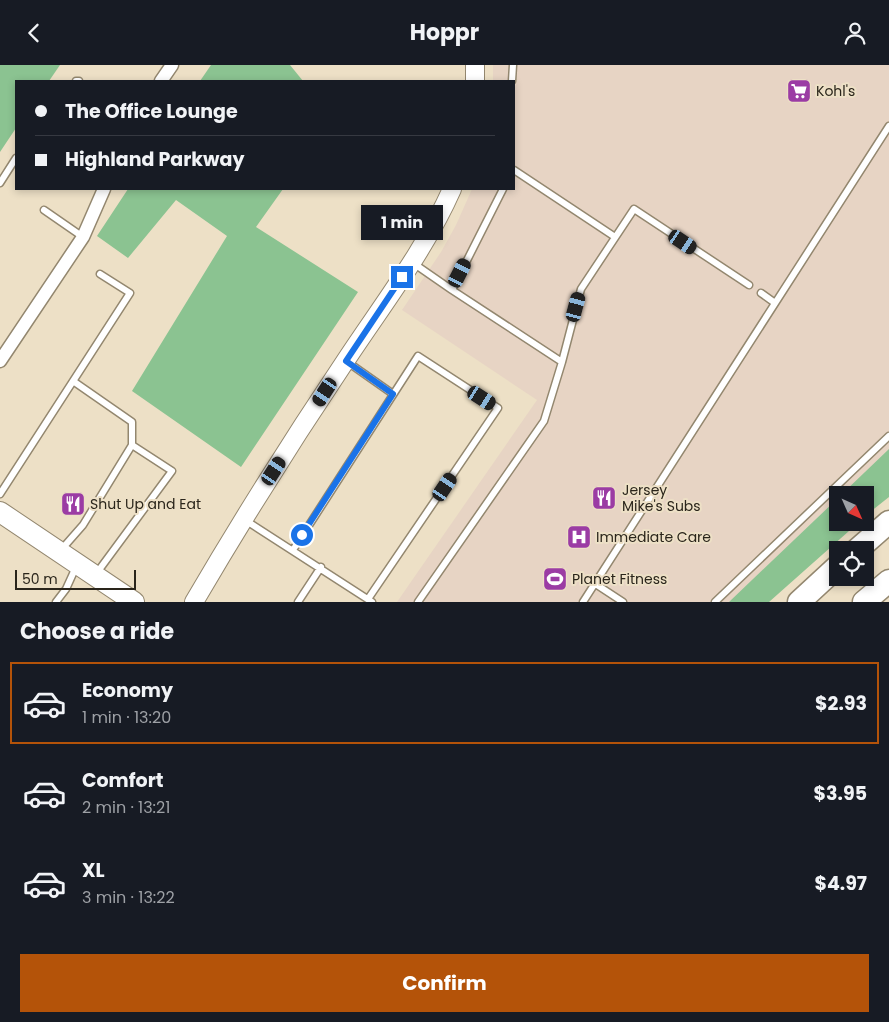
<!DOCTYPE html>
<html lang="en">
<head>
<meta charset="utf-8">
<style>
	:root { --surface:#171b24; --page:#242831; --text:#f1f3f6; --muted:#9ea1a6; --line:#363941; --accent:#b45309 }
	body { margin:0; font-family:Poppins,sans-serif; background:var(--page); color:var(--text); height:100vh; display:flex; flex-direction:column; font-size:19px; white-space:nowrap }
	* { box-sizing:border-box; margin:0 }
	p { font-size:16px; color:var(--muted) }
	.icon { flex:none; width:28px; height:28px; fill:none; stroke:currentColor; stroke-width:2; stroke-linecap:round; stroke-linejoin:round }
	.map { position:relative; height:537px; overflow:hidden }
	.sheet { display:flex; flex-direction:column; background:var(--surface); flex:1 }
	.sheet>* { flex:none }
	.top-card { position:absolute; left:15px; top:15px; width:500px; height:110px; border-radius:0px; box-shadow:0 2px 8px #0003; display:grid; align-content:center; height:110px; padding:0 20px; background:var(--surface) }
	.needle { width:32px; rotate:135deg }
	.buttons { position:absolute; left:829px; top:421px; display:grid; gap:10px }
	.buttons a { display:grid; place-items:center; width:45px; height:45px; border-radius:0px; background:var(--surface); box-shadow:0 2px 8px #0003; font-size:25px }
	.scale { position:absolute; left:15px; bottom:12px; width:121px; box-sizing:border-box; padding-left:5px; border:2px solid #2a251b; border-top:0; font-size:14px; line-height:18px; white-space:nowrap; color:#2a251b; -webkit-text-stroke:4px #ede0c6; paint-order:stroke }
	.end { position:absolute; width:22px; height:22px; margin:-11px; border:6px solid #1a73e8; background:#fff; box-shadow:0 0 0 2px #fff }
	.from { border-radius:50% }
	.bubble { position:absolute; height:35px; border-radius:0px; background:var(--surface); box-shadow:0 2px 8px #0003; font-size:16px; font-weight:700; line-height:35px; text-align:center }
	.car { position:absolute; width:15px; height:30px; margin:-15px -8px; border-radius:6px; box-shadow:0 0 4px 1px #0007; background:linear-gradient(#222 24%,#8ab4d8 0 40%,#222 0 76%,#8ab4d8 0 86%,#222 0) }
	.top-card b { display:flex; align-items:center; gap:18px; height:48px; font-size:19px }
	.top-card b+b { border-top:1px solid var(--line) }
	.top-card i { width:12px; height:12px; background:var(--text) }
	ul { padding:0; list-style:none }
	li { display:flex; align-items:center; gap:15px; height:82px; margin:0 10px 8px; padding:0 10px; border:2px solid transparent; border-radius:0px }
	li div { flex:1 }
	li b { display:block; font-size:19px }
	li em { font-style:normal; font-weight:700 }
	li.current { border-color:var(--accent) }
	li>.icon { width:45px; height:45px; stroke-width:1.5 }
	h2 { padding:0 20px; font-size:22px; line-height:60px }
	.button { display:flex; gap:10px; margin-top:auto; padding:10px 20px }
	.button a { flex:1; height:58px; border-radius:0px; background:var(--accent); color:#fff; font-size:20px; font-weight:700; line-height:58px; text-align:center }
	header { display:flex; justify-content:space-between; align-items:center; height:65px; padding:0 20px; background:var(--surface); font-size:22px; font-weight:700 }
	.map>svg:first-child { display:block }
	.commercial { fill:#e7d4c4 }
	.green { fill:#8bc391 }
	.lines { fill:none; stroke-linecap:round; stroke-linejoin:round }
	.lane-casing { stroke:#93876f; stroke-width:9 }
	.street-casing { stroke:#93876f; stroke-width:15 }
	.secondary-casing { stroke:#93876f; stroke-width:20 }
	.primary-casing { stroke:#93876f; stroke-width:22 }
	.highway-casing { stroke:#93876f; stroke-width:25 }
	.lane { stroke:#fff; stroke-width:6 }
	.street { stroke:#fff; stroke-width:12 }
	.secondary { stroke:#fff; stroke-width:18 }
	.primary { stroke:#fff; stroke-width:20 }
	.highway { stroke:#fff; stroke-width:22 }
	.route { stroke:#1a73e8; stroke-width:6 }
	.labels { text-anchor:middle; stroke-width:4; stroke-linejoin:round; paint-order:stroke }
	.poi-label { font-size:14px; fill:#2a251b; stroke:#ede0c6; text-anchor:start }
</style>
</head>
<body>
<header><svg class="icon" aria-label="back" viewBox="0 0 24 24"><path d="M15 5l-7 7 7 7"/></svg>Hoppr<svg class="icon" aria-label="person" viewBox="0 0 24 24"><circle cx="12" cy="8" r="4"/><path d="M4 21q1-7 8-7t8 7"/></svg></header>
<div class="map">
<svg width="889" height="537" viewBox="0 0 889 537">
	<rect width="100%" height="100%" fill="#ede0c6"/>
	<!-- commercial -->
	<path class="commercial" d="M493 0H889V422L865 430H838V458L764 537H397L537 335 402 245 441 187 456 160 472 124H514V16H493Z"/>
	<!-- green -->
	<path class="green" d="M0 0H60L49 16H16V63L0 87Z
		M211 0H290L303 16H200Z
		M128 124H283L256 162 358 227 241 402 132 326 227 171 176 135 128 193 97 171Z
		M889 384V432L865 451V430H841Z
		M837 434 838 458H858L769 537H729Z"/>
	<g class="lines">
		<defs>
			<path id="lane" d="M76 16H79
				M512 16 513 0
				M514 105 615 172
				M0 118 16 93
				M44 145 83 172
				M413 198 452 225 562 297 544 356 418 537
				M452 225 503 124
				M761 228 775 238
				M346 296 393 329
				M562 297 581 224 634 144 749 220
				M0 429 130 228 100 209
				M245 455 372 537
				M61 485 83 460 132 380V357L73 316
				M293 485 418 291 498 343 368 534
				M96 509 172 406 132 380
				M594 518 623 537
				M56 537 66 524 76 502
				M298 537 321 502
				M583 537 889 61
				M715 537 889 371"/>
			<path id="street" d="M161 16 172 0
				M0 296 83 172 104 124"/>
			<path id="secondary" d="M475 0V16
				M194 537C242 455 293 374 346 295 383 239 425 185 452 124"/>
			<path id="primary" d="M0 447 134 537"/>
			<path id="highway" d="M857 485 889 457
				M799 537 838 501
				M864 537 889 516"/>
		</defs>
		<!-- lane casing -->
		<use href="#lane" class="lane-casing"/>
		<!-- street casing -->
		<use href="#street" class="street-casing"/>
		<!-- secondary casing -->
		<use href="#secondary" class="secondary-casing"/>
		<!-- primary casing -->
		<use href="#primary" class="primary-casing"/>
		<!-- highway casing -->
		<use href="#highway" class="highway-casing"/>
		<!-- lane -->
		<use href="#lane" class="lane"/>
		<!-- street -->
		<use href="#street" class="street"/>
		<!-- secondary -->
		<use href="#secondary" class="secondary"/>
		<!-- primary -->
		<use href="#primary" class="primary"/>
		<!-- highway -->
		<use href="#highway" class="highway"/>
	</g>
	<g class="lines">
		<!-- route -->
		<path class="route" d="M302 470 393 329 346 296 402 212"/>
	</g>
	<!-- icons -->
	<defs>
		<symbol id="supermarket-square" viewBox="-11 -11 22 22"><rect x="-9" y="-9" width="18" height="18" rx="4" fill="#9b3ca4" stroke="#ede0c6"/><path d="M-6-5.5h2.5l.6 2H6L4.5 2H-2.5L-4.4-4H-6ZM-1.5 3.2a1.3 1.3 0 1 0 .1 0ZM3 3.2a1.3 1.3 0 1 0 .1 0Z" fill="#fff"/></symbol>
		<symbol id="restaurant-square" viewBox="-11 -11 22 22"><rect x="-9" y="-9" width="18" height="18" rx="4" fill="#9b3ca4" stroke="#ede0c6"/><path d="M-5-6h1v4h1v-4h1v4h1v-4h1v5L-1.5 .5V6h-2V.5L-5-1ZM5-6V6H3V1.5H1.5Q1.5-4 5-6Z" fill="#fff"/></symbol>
		<symbol id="hospital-square" viewBox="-11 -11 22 22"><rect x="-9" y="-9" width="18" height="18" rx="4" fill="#9b3ca4" stroke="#ede0c6"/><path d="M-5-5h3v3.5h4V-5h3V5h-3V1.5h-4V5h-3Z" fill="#fff"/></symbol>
		<symbol id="stadium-square" viewBox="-11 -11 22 22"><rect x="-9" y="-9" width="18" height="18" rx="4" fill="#9b3ca4" stroke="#ede0c6"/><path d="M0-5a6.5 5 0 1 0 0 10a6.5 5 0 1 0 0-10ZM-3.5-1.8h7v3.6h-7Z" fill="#fff"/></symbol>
	</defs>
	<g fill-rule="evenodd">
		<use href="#supermarket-square" x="785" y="12" width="28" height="28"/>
		<use href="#restaurant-square" x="590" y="419" width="28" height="28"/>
		<use href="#restaurant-square" x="59" y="425" width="28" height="28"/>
		<use href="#hospital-square" x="565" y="458" width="28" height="28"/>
		<use href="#stadium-square" x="541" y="500" width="28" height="28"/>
	</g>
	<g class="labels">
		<!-- poi labels -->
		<g class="poi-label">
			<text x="816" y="31">Kohl's</text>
			<text x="622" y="430">Jersey<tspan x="622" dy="16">Mike's Subs</tspan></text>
			<text x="90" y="444">Shut Up and Eat</text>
			<text x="596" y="477">Immediate Care</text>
			<text x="572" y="519">Planet Fitness</text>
		</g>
	</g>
</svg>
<div class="buttons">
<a><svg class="needle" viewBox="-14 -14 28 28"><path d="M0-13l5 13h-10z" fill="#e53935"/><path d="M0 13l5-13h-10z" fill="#9ea1a6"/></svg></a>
<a><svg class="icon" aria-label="locate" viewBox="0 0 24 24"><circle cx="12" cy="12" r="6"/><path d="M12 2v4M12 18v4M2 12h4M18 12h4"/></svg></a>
</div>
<div class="scale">50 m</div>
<i class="end from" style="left:302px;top:470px"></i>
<i class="end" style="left:402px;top:212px"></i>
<div class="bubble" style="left:361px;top:140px;width:82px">1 min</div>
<i class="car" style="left:683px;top:177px;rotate:124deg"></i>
<i class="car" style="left:460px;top:208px;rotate:27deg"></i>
<i class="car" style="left:576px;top:242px;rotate:15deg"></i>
<i class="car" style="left:325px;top:327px;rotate:213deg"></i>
<i class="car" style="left:482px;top:333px;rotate:123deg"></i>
<i class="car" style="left:274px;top:406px;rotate:33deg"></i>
<i class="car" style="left:445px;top:422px;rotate:34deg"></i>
<div class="top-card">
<b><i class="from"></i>The Office Lounge</b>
<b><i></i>Highland Parkway</b>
</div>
</div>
<section class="sheet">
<h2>Choose a ride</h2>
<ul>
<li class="current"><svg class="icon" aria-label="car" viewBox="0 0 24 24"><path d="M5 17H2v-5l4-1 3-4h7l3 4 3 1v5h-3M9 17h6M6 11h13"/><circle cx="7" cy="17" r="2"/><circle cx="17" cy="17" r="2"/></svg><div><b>Economy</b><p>1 min · 13:20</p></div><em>$2.93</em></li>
<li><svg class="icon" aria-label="car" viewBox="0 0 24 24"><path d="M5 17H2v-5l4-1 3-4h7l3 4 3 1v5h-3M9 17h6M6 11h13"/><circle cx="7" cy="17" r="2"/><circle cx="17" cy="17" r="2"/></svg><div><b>Comfort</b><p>2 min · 13:21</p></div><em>$3.95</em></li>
<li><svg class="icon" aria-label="car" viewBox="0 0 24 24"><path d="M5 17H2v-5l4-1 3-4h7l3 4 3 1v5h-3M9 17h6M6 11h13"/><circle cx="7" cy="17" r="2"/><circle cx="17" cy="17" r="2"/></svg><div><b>XL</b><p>3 min · 13:22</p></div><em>$4.97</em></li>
</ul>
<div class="button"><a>Confirm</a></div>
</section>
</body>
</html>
